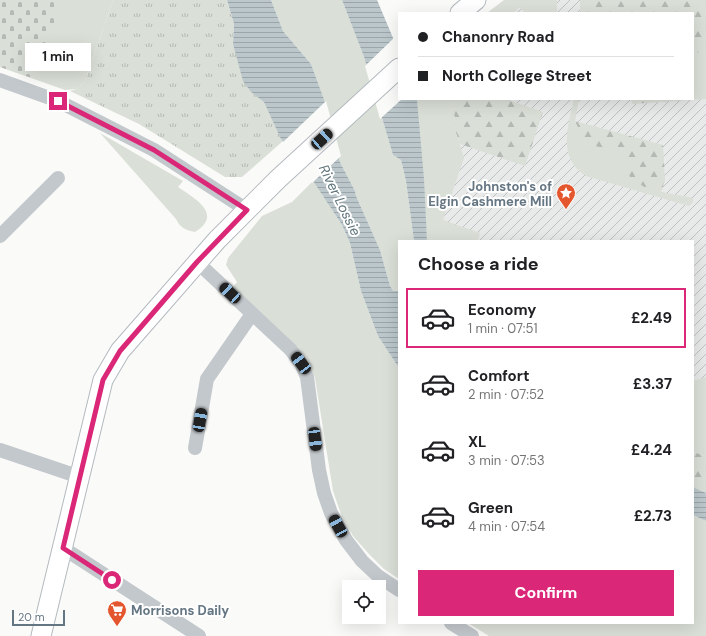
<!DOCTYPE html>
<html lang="en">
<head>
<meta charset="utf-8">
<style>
	:root { --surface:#fff; --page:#f2f2f2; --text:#202124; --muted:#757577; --line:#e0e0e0; --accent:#db2777 }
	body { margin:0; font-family:"DM Sans",sans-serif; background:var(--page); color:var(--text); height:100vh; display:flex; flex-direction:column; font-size:15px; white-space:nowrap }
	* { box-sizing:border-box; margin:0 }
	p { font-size:13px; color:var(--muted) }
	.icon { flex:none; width:22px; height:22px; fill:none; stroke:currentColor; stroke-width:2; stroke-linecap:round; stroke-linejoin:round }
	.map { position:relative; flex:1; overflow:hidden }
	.panel { position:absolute; left:398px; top:240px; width:296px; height:384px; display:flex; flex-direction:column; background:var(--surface); border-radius:0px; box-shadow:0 4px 16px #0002 }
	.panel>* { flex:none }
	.hud { position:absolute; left:398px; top:12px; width:296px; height:88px; border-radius:0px; box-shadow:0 4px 16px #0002; display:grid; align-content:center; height:88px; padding:0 20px; background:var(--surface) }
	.controls { position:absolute; left:342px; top:580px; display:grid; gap:8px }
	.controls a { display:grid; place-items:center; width:44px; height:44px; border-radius:0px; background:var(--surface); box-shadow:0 4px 16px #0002; font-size:20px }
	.scale { position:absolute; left:12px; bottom:10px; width:53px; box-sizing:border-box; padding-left:4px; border:2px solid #657683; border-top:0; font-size:11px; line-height:14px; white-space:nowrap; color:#657683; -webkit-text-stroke:3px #fff; paint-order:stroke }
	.end { position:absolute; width:18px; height:18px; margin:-9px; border:5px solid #db2777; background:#fff; box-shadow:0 0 0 2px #fff }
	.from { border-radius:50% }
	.bubble { position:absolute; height:28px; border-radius:0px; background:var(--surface); box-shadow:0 4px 16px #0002; font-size:13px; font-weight:700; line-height:28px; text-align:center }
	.car { position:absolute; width:12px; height:24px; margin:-12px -6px; border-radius:5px; box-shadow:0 0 3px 1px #0007; background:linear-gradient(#222 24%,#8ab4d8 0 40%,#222 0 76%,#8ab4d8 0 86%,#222 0) }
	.hud b { display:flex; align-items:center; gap:14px; height:38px; font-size:15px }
	.hud b+b { border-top:1px solid var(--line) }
	.hud i { width:10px; height:10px; background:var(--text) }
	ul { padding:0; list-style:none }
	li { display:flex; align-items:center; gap:12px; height:60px; margin:0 8px 6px; padding:0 12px; border:2px solid transparent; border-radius:0px }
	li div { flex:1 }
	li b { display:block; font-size:15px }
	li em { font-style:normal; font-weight:700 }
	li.active { border-color:var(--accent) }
	li>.icon { width:36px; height:36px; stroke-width:1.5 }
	h2 { padding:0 20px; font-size:18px; line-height:48px }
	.cta { display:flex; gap:8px; margin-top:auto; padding:8px 20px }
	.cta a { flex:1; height:46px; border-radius:0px; background:var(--accent); color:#fff; font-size:16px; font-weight:700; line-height:46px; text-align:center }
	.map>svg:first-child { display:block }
	.industrial { fill:url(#industrial-furrows) }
	.grass { fill:#dadfd7 }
	.forest { fill:url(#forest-firs) }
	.cemetery { fill:url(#cemetery-stones) }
	.park { fill:url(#park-tufts) }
	.water { fill:url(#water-rules) }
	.pier { fill:#fafaf8 }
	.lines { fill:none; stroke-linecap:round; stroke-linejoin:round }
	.secondary-casing { stroke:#b3babf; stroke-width:21 }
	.street { stroke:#c3c8cc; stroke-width:14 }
	.secondary { stroke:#fff; stroke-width:19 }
	.route { stroke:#db2777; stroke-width:5 }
	.labels { text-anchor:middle; stroke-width:4; stroke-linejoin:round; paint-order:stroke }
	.poi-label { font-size:13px; font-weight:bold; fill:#657683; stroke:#fff; text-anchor:end }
	.water-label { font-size:14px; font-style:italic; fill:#60757c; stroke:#fff }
</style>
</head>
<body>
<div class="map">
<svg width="706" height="636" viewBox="0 0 706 636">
	<defs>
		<pattern id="industrial-furrows" width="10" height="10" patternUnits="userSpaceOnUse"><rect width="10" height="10" fill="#e8e9e9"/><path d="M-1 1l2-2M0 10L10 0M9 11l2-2" fill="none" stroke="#c0c1c2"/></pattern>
		<pattern id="forest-firs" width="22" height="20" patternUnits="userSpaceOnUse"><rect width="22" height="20" fill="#dadfd7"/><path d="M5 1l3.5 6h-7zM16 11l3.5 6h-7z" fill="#b4b9b4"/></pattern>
		<pattern id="cemetery-stones" width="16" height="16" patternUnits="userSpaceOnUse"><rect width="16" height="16" fill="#dadfd7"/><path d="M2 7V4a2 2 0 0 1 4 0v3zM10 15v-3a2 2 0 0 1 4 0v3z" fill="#b4b9b4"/></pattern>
		<pattern id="park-tufts" width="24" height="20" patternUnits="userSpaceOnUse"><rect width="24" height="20" fill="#dadfd7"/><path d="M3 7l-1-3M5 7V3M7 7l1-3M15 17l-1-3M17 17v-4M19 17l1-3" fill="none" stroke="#b4b9b4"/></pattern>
		<pattern id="water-rules" width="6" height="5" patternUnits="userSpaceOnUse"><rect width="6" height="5" fill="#bbc7cb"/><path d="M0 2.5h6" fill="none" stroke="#9ca6aa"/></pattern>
	</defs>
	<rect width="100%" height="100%" fill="#fafaf8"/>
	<!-- industrial -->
	<path class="industrial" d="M511 0H706V456L693 452V241H427L424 179 417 99H693V13H494Z"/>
	<!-- grass -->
	<path class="grass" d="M0 0H113L85 81 77 89 65 90 0 67Z
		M271 0H342L364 57 393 155 401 160 406 181 414 241H399V291L393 292 390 286 380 250 356 196 355 191 340 162 328 110 311 64 283 31Z
		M504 0H557V13H525L520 7 513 13H487Z
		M696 52 706 53V99L674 101 675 99H693V54Z
		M417 99H453L456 132 464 158 443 220 480 233 478 241H427Z
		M574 99 579 100 575 121 586 144 626 153 640 183 647 189 693 198V202L689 206 586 176C557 158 568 126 574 99Z
		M100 133 183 181 178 187C194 198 224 214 195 232 186 230 180 228 176 219Z
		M313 181 342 225 350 243 361 291 378 336 399 368V579L384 569 369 554 353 536 342 517 333 491 315 378 307 358 292 342 233 287 237 282 226 265 228 258 262 216 292 202Z
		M706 377V456L693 452V381Z
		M693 515 706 521V636H489L468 623H693Z"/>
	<!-- forest -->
	<path class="forest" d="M580 0H706V53L696 52 693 54V13H580Z
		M453 99H505L543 112 525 166 460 144 456 132Z
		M631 99H675L674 101 632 104Z
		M575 121 663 145 665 180 661 192 647 189 629 176V161L626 153 586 144Z
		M693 452 706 456V493L693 487Z"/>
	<!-- cemetery -->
	<path class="cemetery" d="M0 0H62L35 79 0 67Z"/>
	<!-- park -->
	<path class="park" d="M113 0H227L234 24 233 44 251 92 264 101 283 141 242 177H225L139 124 70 91 77 89 85 81Z"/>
	<!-- water -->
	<path class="water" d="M227 0H271L283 31 311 64 328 110 340 162 355 191 356 196 380 250 390 286 393 291H399V368L378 336 361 291 350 243 342 225 313 181 281 139 264 102 251 92 243 81 233 44 234 24Z
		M342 0H377L399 52V99H417L424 179 427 241H414L406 181 401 160 393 155 364 57Z
		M693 487 706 493V521L693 515Z"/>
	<!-- pier -->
	<path class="pier" d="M395 37 399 47V99H402L380 119 365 66Z
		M326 101 341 156 312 183 282 143Z"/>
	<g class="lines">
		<defs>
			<path id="secondary" d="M460 13 476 0
				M41 636 103 380 120 351 217 240 278 179 399 68"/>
		</defs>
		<!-- secondary casing -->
		<use href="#secondary" class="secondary-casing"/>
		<!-- street -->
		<path class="street" d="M0 80 58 101 154 150 247 210
			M0 236 58 178
			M197 262 290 349 301 363 307 377 319 470 324 493 331 513 346 540 362 561 378 576 399 590
			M195 448 207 379 252 314
			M0 450 80 477
			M63 548 199 636
			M451 623 472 636"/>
		<!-- secondary -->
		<use href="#secondary" class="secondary"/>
	</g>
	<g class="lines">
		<!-- route -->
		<path class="route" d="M58 101 154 150 247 210 197 262 140 328 120 351 103 380 63 548 112 580"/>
	</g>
	<!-- icons -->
	<defs>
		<symbol id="sight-pin" viewBox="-11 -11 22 30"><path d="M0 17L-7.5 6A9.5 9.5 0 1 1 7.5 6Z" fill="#e4572e" stroke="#fff"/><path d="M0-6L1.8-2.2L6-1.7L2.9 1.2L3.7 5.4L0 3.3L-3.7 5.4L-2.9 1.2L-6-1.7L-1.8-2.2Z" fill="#fff"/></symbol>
		<symbol id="supermarket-pin" viewBox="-11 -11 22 30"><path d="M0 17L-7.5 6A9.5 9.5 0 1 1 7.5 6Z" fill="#e4572e" stroke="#fff"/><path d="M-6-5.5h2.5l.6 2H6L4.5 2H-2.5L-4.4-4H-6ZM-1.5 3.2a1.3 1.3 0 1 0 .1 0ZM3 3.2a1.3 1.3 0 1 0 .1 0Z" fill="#fff"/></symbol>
	</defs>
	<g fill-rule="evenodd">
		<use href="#sight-pin" x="555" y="182" width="22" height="30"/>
		<use href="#supermarket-pin" x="106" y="599" width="22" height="30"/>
	</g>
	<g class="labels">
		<!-- poi labels -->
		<g class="poi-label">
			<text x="552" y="191">Johnston's of<tspan x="552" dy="15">Elgin Cashmere Mill</tspan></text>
			<text x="131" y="615" text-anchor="start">Morrisons Daily</text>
		</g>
		<!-- water labels -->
		<g class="water-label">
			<text transform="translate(340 200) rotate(64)" y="5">River Lossie</text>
		</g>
	</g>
</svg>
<div class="controls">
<a><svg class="icon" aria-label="locate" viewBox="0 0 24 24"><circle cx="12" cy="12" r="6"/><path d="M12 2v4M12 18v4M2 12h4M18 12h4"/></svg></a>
</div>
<div class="scale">20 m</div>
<i class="end from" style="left:112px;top:580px"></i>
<i class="end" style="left:58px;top:101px"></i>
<div class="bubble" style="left:25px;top:43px;width:66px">1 min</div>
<i class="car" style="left:322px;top:139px;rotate:48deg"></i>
<i class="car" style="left:230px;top:293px;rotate:313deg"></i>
<i class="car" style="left:301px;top:363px;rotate:323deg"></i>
<i class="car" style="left:200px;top:420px;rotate:10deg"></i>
<i class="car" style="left:315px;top:439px;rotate:173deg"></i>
<i class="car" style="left:338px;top:526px;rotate:331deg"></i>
<div class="hud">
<b><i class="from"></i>Chanonry Road</b>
<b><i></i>North College Street</b>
</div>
<section class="panel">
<h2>Choose a ride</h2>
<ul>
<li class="active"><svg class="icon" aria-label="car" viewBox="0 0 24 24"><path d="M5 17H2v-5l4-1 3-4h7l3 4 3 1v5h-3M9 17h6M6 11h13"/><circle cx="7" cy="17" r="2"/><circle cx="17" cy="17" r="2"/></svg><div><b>Economy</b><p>1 min · 07:51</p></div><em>£2.49</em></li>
<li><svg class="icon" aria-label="car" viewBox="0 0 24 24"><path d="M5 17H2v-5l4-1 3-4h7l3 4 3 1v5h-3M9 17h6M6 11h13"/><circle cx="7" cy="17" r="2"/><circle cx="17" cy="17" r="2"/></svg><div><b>Comfort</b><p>2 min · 07:52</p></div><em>£3.37</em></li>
<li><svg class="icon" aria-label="car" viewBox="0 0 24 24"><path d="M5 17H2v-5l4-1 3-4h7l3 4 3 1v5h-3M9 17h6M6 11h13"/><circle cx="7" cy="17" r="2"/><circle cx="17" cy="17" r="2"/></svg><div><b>XL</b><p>3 min · 07:53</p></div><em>£4.24</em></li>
<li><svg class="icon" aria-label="car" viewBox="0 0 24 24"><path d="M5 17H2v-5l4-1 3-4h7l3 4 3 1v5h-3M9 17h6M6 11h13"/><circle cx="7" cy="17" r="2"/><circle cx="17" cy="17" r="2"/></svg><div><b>Green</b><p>4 min · 07:54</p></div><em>£2.73</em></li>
</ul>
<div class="cta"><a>Confirm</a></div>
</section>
</div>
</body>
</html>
